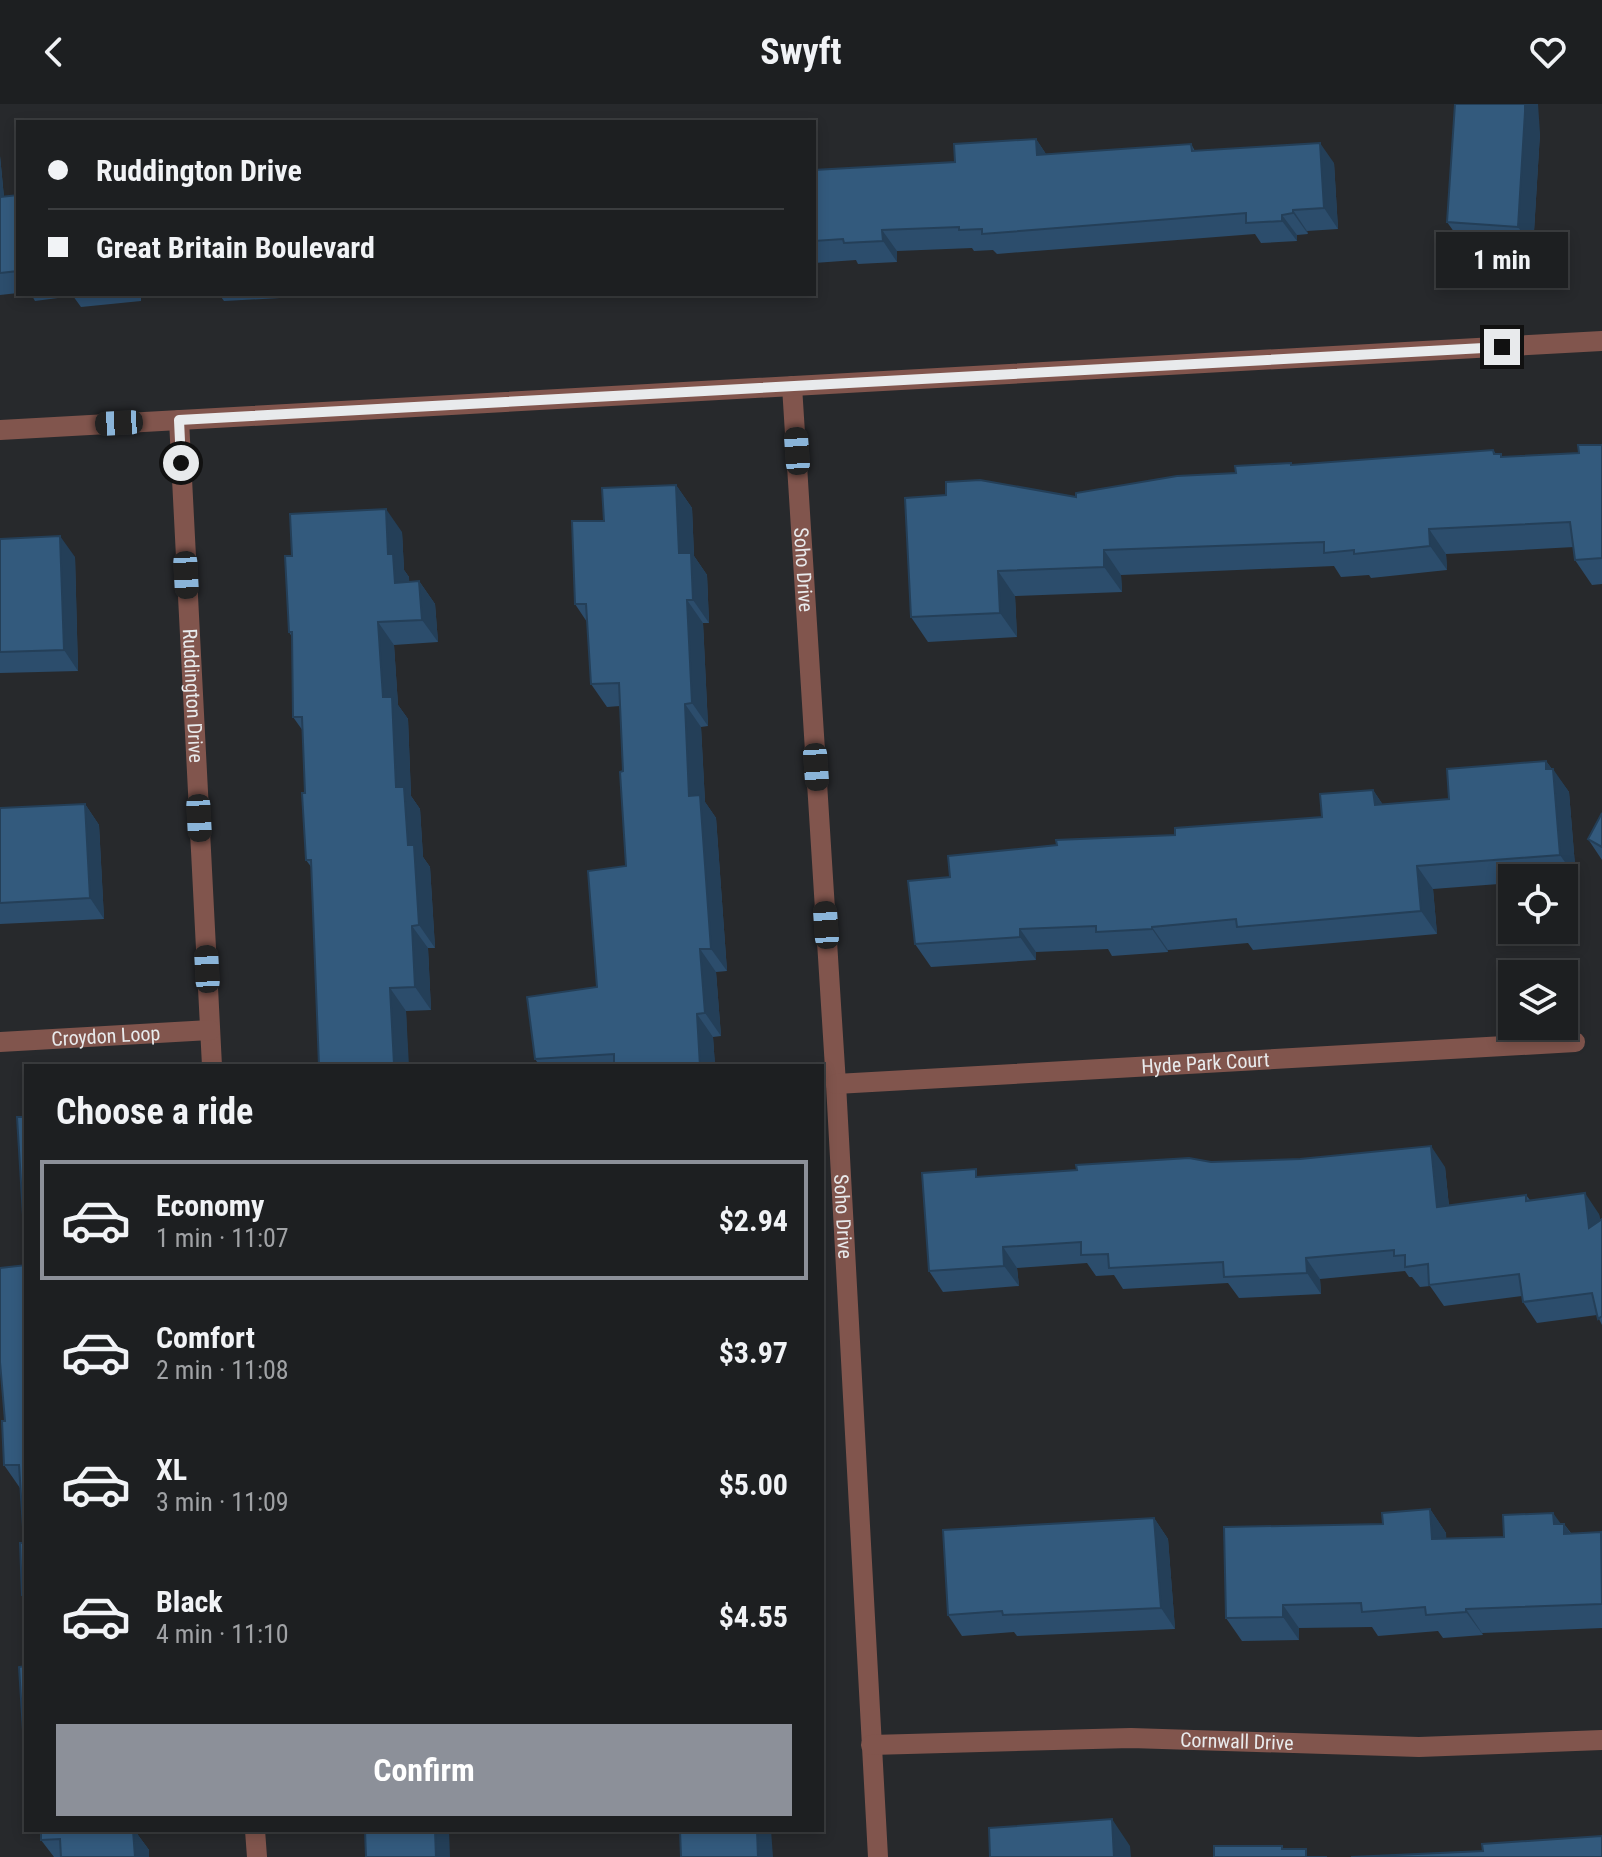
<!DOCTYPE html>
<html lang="en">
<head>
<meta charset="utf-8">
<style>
	:root { --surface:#1d1f21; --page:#25272a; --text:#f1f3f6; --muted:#a0a2a5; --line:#3b3d3f; --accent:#8c9099 }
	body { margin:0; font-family:"Roboto Condensed",sans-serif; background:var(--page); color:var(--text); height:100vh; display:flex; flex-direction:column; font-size:30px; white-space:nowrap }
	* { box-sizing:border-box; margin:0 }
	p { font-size:26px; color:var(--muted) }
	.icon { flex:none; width:44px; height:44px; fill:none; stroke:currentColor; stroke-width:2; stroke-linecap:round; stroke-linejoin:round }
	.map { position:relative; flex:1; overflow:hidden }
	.side { position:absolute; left:24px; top:960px; width:800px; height:768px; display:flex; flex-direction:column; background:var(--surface); border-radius:0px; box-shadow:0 4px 12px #0003,0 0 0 2px var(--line) }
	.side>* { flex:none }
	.banner { position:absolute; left:16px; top:16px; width:800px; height:176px; border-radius:0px; box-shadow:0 4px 12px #0003,0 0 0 2px var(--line); display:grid; align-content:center; height:176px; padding:0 32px; background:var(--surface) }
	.controls { position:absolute; left:1498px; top:760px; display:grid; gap:16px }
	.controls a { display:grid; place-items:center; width:80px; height:80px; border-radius:0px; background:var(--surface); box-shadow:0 4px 12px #0003,0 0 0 2px var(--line); font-size:40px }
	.end { position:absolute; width:36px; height:36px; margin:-18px; border:10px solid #e8eaec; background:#111; box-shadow:0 0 0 4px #111 }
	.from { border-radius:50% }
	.bubble { position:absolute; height:56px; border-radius:0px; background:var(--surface); box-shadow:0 4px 12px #0003,0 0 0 2px var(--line); font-size:26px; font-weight:700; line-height:56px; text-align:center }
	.car { position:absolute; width:24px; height:48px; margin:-24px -12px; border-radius:10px; box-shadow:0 0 6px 2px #0007; background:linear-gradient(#222 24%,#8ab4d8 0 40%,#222 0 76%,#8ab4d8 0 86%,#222 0) }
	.banner b { display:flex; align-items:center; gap:28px; height:76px; font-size:30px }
	.banner b+b { border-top:2px solid var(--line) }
	.banner i { width:20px; height:20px; background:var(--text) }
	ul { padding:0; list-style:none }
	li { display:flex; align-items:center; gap:24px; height:120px; margin:0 16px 12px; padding:0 16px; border:4px solid transparent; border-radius:0px }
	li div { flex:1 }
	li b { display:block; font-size:30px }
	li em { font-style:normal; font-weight:700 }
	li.on { border-color:var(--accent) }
	li>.icon { width:72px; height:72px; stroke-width:1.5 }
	h2 { padding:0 32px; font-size:36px; line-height:96px }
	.cta { display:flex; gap:16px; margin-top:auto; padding:16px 32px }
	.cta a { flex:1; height:92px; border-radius:0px; background:var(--accent); color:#fff; font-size:32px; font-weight:700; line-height:92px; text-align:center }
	header { display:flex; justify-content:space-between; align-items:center; height:104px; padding:0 32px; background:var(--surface); font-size:36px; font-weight:700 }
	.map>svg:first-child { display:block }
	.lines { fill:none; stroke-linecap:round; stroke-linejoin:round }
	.street { stroke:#81554d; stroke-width:20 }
	.wall { fill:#2c4d6c }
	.shaded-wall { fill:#243f58 }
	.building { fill:#335a7d; stroke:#243f58; stroke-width:2 }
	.route { stroke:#e8eaec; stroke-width:10 }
	.labels { text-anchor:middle; stroke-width:6; stroke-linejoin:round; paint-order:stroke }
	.street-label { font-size:20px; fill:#e8eaec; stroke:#111213 }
</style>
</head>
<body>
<header><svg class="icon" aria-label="back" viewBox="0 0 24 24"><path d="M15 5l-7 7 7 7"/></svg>Swyft<svg class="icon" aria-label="heart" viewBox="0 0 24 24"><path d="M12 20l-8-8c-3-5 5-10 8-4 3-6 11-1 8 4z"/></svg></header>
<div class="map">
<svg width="1602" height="1753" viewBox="0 0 1602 1753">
	<rect width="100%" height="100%" fill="#27292c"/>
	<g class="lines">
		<!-- street -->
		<g class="street">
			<path id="s1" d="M792 282 836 980 878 1753"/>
			<path id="s2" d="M179 316 212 962"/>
			<path d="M0 326 1602 237"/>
			<path id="s3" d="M0 938 210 926"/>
			<path id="s4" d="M836 980 1575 938"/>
			<path id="s5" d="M871 1641 1131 1634 1419 1643 1602 1636"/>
			<path d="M255 1726 257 1753"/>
		</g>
	</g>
	<!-- wall -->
	<path class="wall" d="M1540 29 1533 144 1462 139 1447 118Z
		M1036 35 1046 50 1191 40 1195 47 1334 59 1338 125 1307 127 1308 130 1297 131V137L1261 139 1255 130 997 150 993 146 974 147 972 144 897 147V158L858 160 856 156 814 159V66L955 58Z
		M0 52 4 93 18 91V189L0 191Z
		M31 190H179L141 192V197L81 203 73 192 35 197Z
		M219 190H279L280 194 224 197Z
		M1602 341V480L1592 481 1575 456 1574 443 1446 450 1447 466 1371 474 1369 471 1341 473 1334 462 1121 471 1122 488 1015 492 1017 533 928 538 911 513 1076 393 1236 369 1291 359 1292 361 1493 346 1496 350 1504 353 1579 349Z
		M676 381 692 404 694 452 707 471 709 519H703L708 622 701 623 705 698 716 714 727 867 716 868 721 932 713 933 715 962H540L535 955 597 883 626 762 620 602 607 603 591 580 587 518 575 500 604 417Z
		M402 428 404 466 409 473V478L419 477 435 500 438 538 394 541 398 601 408 615 411 692 420 705 423 753 430 763 435 844H428L431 906 406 907 408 959H417L419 962H319L312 764 306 756 303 627 293 613 292 533 289 528 292 452Z
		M0 435 75 453 78 567 0 569Z
		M1546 657 1569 688 1576 774 1564 775V774H1512V779L1433 785 1437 830 1253 846 1248 839 1168 846V848L1112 852 1108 845 1036 848V856L931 863 915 840 950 773 1175 731 1322 713 1373 686 1383 701 1449 695Z
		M85 700 99 721 104 815 0 820V704Z
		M1602 709V756L1588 735Z
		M1211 1058 1445 1063 1449 1102 1526 1091 1530 1096 1599 1110 1600 1116 1602 1115V1221L1597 1211 1537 1219 1523 1198 1522 1192 1444 1202 1430 1182 1420 1183 1412 1173H1409L1405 1167 1320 1175 1321 1190 1239 1194 1228 1179 1123 1185 1114 1171 1096 1172 1087 1159 1017 1164 1019 1182 943 1188 929 1167 981 1073Z
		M26 1161V1496L22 1491 24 1439 20 1384 4 1361Z
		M1430 1405 1446 1429V1434L1504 1433 1561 1420H1564L1571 1429H1602V1524L1482 1529 1483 1531 1443 1534 1438 1527 1378 1532 1372 1523 1299 1524V1536L1242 1537 1226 1514 1383 1420Z
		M1154 1414 1168 1435 1175 1525 1017 1532 1014 1528 962 1532 948 1511Z
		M138 1731 149 1746V1753H54L41 1736Z"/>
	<!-- shaded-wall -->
	<path class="shaded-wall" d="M1525 0H1538L1540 29 1533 144 1518 123Z
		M1036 35 1050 56 1037 51Z
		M1320 39 1334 59 1338 125 1324 104Z
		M0 52 6 115 0 106Z
		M1293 106 1307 127 1308 130 1293 109Z
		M1282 111 1297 131V137L1282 117Z
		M882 126 897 147V158L883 137Z
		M676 381 692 404 694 452 707 471 709 519 693 496 679 449Z
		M386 405 402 428 404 466 409 473 411 502 395 479 388 450Z
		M1429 425 1446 450 1447 466 1430 442Z
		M60 432 75 453 78 567 64 546Z
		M1104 446 1121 471 1122 488 1104 463Z
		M998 467 1015 492 1017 533 1000 509Z
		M419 477 435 500 438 538 422 516Z
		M687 496 703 519 708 622 692 599Z
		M378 518 394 541 398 601 408 615 411 692 420 705 423 753 430 763 435 844 419 821 408 741 396 683 383 593Z
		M685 600 701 623 705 698 716 714 727 867 711 845 689 692Z
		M1546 657 1554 668 1553 665 1569 688 1576 774 1560 751Z
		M1373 686 1389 710 1375 701Z
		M85 700 99 721 104 815 90 794Z
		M1417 762 1433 785 1437 830 1421 807Z
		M412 822 428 844 431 906 415 883Z
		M1152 823 1168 846V848L1152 825Z
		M1020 825 1036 848V856L1020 833Z
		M700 845 716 868 721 932 705 909Z
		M390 884 406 907 409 962 394 960Z
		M697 910 713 933 715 962H700Z
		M1431 1042 1445 1063 1451 1124 1437 1103Z
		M1585 1089 1599 1110 1602 1130 1589 1124Z
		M1003 1143 1017 1164 1019 1182 1004 1162Z
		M1306 1154 1320 1175 1321 1190 1307 1169Z
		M1430 1405 1446 1429 1448 1458 1432 1435Z
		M1553 1409 1564 1424V1420L1580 1443 1554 1420Z
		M1154 1414 1168 1435 1175 1525 1161 1504Z
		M1283 1501 1299 1524V1536L1283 1513Z
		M1466 1505 1482 1529 1483 1531 1466 1508Z
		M1112 1715 1130 1742 1131 1753H1114Z
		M125 1726H138V1731L149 1746V1753H135Z
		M435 1726H449L450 1753H436Z
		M757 1726H771L773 1753H758Z"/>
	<!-- building -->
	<path class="building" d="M1455 0H1525V8L1518 123 1447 118Z
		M1036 35 1037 51 1191 40 1192 47 1320 39 1324 104 1293 106V109L1282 111V117L1246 119V109L982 130V125L959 126V123L882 126 883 137 844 139 843 135 814 137V66L955 58 954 40Z
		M18 91V167L0 169V93Z
		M1578 341H1602V454L1575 456 1570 418 1429 425 1430 442 1354 450V446L1324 449V438L1104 446V463L998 467 1000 509 911 513 905 394 946 391V378L980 376 1076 393V389L1177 372 1236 369 1235 362 1291 359V361L1493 346 1494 350H1501V353L1579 349Z
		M676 381 679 449H691L693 496H687L692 599 685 600 689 692 700 691 711 845H700L705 909 697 910 700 962H614V950L535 955 527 893 597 883 588 767 626 762 620 668 623 667 619 579 591 580 586 500H575L572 417H604L602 384Z
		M386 405 388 450H393L395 479 419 477 422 516 378 518 383 593H392L396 683H404L408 741H414L419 821 412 822 415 883 390 884 394 960 417 959V962H319L311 756H306L302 689H305L302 613H293L292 528H289L285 452H292L290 410Z
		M60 432 64 546 0 548V435Z
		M1546 657V665H1553L1560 751 1417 762 1421 807 1237 823 1236 815 1152 823V825L1096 828V822L1020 825V833L915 840 908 777 950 773 948 752 1057 741 1056 736 1175 731V724L1322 713 1320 690 1373 686 1375 701 1449 695 1447 665Z
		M85 700 90 794 0 799V704Z
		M1602 709V743L1588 735Z
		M452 960V962H420Z
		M17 1013H26V1161Z
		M1431 1042 1437 1103 1526 1091V1097L1585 1089 1589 1124 1602 1115V1212L1598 1215 1592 1189 1523 1198 1519 1170 1429 1181 1428 1160 1405 1163V1151L1394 1152V1146L1306 1154 1307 1169 1224 1173 1223 1158 1109 1164 1108 1150 1081 1151V1138L1003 1143 1004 1162 929 1167 922 1069 976 1065V1073L1077 1066 1076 1061 1189 1054 1211 1058 1300 1055Z
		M26 1161V1491H22L20 1439H24L19 1361H4L2 1317H5L0 1258V1164Z
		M1430 1405 1432 1435 1504 1433 1503 1411 1553 1409 1554 1420H1564V1430L1601 1428 1602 1500 1466 1505V1508L1426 1511 1425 1503 1362 1508 1361 1499 1283 1501V1513L1226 1514 1224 1423 1383 1420 1382 1409Z
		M1154 1414 1161 1504 1003 1511 1002 1507 948 1511 943 1426Z
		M26 1562V1657L25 1658 19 1563Z
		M1112 1715 1114 1753H990L989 1724Z
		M41 1726H133L135 1753H61L60 1735 41 1736Z
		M365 1726H435L436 1753H366Z
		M680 1726H757L758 1753H681Z
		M1602 1732V1753H1351L1483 1747 1482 1740Z
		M1214 1742H1282V1745H1306V1753H1327H1214Z"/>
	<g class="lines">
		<!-- route -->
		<path class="route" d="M181 359 179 316 1502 243"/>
	</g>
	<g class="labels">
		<!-- street labels -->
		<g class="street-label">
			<text dy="7" stroke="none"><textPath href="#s1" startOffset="184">Soho Drive</textPath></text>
			<text dy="7" stroke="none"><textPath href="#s2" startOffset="276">Ruddington Drive</textPath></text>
			<text dy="7" stroke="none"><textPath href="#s3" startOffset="106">Croydon Loop</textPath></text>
			<text dy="7" stroke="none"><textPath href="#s4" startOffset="370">Hyde Park Court</textPath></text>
			<text dy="7" stroke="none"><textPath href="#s1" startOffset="832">Soho Drive</textPath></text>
			<text dy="7" stroke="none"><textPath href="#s5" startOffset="366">Cornwall Drive</textPath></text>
		</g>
	</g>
</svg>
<div class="controls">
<a><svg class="icon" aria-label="locate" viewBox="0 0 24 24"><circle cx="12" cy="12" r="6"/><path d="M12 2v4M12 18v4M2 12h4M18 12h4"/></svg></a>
<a><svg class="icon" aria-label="layers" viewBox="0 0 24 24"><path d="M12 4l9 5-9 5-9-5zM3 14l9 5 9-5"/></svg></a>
</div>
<i class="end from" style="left:181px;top:359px"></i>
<i class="end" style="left:1502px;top:243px"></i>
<div class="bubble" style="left:1436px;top:128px;width:132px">1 min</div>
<i class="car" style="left:119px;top:319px;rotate:267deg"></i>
<i class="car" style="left:797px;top:347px;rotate:356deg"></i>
<i class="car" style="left:186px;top:471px;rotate:177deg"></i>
<i class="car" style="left:816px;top:663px;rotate:176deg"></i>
<i class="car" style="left:199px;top:714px;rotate:177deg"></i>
<i class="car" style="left:826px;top:821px;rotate:356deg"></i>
<i class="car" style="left:207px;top:865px;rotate:357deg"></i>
<div class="banner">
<b><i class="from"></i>Ruddington Drive</b>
<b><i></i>Great Britain Boulevard</b>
</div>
<section class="side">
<h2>Choose a ride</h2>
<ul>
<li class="on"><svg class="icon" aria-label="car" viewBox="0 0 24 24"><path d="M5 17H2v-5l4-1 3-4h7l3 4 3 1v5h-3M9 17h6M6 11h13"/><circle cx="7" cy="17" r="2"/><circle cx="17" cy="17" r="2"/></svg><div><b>Economy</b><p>1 min · 11:07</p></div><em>$2.94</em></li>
<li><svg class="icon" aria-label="car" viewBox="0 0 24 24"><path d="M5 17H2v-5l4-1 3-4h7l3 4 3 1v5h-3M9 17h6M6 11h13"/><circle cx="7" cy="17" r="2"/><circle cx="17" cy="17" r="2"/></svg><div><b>Comfort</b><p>2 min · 11:08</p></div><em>$3.97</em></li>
<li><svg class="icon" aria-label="car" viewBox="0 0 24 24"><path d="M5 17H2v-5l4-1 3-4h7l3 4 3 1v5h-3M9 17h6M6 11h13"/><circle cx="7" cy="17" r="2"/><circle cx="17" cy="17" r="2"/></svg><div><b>XL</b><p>3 min · 11:09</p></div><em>$5.00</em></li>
<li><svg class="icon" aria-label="car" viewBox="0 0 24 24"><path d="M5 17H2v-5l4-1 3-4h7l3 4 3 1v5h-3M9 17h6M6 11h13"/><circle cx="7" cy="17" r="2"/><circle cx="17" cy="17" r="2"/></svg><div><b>Black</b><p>4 min · 11:10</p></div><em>$4.55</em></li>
</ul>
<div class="cta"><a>Confirm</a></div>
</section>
</div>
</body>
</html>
